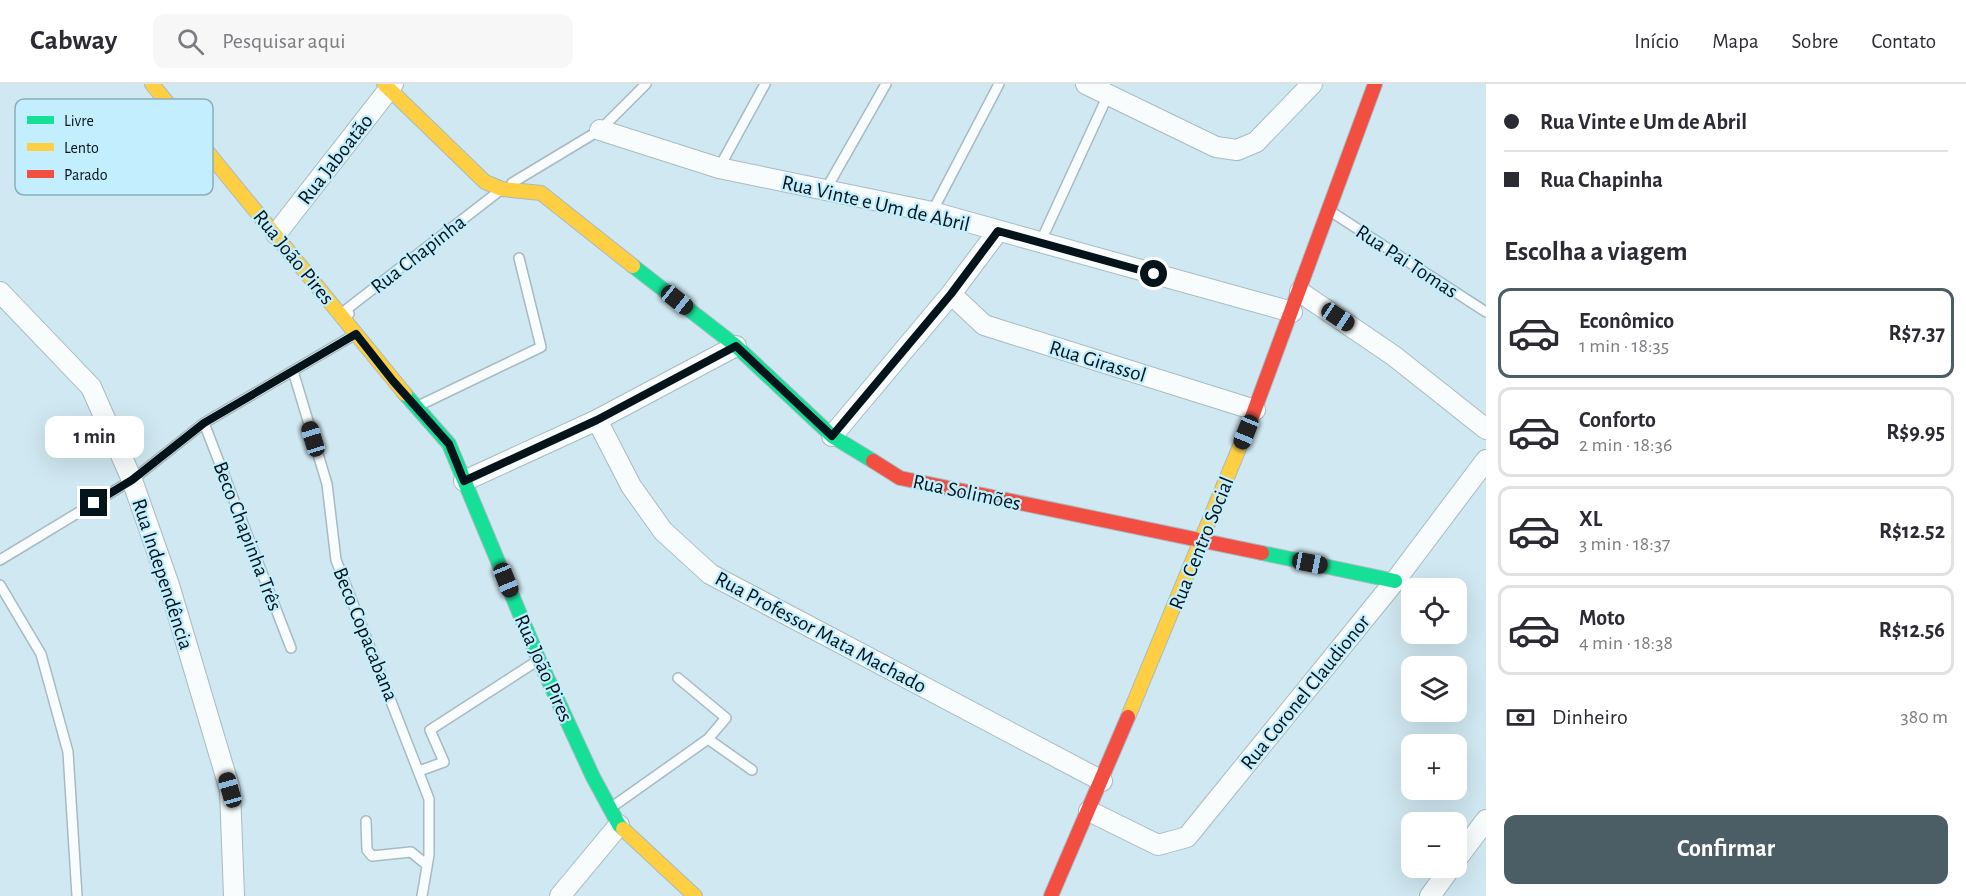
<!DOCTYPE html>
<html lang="pt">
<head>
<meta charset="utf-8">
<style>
	:root { --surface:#fff; --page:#f7f7f7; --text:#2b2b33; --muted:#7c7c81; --line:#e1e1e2; --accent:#4c5e65 }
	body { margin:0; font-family:"Alegreya Sans",sans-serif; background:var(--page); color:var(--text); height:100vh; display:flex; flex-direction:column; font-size:22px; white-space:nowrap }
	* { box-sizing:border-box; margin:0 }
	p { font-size:20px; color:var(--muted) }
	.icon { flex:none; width:33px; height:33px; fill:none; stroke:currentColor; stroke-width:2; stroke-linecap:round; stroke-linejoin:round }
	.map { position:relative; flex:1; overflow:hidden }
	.drawer { display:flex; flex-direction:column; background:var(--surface); width:480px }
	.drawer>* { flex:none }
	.guide { display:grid; align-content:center; height:132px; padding:0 18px; background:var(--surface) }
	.buttons { position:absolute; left:1401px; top:494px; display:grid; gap:12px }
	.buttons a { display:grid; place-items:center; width:66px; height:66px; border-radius:12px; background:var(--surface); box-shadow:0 6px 24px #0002; font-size:30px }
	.end { position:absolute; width:27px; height:27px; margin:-14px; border:8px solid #05141a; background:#fff; box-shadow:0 0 0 3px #fff }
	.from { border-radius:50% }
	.bubble { position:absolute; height:42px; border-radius:12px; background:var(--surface); box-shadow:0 6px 24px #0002; font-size:20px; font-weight:700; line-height:42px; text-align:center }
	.car { position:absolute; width:18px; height:36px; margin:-18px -9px; border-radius:8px; box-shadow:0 0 4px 2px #0007; background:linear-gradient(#222 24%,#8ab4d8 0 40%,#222 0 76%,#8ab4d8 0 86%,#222 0) }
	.guide b { display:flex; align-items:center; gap:21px; height:57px; font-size:22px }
	.guide b+b { border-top:2px solid var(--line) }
	.guide i { width:15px; height:15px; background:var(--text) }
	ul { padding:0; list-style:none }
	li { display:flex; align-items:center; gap:18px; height:90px; margin:0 12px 9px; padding:0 6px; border:3px solid var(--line); border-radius:12px }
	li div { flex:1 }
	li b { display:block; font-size:22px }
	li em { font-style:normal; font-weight:700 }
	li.selected { border-color:var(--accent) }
	li>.icon { width:54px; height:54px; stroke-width:1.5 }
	h2 { padding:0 18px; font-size:27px; line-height:72px }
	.pay { display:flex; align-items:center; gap:15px; height:66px; padding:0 18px; font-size:22px }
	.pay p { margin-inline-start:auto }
	.primary-button { display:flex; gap:12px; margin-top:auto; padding:12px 18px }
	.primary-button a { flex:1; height:69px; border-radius:12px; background:var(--accent); color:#fff; font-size:24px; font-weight:700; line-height:69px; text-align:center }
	header { display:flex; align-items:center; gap:36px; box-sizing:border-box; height:84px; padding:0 30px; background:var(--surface); border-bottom:2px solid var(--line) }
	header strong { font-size:28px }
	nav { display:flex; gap:33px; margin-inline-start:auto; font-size:21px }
	.search { width:420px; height:54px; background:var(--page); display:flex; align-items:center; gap:15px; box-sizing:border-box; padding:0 21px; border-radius:12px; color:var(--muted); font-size:22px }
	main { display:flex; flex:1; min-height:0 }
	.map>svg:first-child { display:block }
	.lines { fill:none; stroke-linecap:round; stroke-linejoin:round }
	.lane-casing { stroke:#a8bac1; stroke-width:12 }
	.street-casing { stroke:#a8bac1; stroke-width:22 }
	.fast-casing { stroke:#a8bac1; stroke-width:16 }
	.slow-casing { stroke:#a8bac1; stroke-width:16 }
	.jam-casing { stroke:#a8bac1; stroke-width:16 }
	.lane { stroke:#f8fcfd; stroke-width:9 }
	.street { stroke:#f8fcfd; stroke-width:20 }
	.fast { stroke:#16e098; stroke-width:14 }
	.slow { stroke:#ffcf43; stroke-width:14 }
	.jam { stroke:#f24e42; stroke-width:14 }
	.route { stroke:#05141a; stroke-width:8 }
	.labels { text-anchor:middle; stroke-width:4.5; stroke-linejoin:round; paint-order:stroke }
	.street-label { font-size:21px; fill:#05141a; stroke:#c3eefe }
	.key { fill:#c3eefe; stroke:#8aadba; stroke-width:1.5 }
	.key-label { font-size:16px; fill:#05141a }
</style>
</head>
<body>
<header>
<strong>Cabway</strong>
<div class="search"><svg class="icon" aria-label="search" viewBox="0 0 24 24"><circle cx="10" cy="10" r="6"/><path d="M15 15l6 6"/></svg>Pesquisar aqui</div>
<nav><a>Início</a><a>Mapa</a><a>Sobre</a><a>Contato</a></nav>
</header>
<main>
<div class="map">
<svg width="1486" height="812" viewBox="0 0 1486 812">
	<rect width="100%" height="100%" fill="#d0e8f1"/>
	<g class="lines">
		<defs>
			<path id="lane" d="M719 84 765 0
				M512 99 600 46 646 0
				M825 107 886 0
				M1330 127 1486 228
				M932 128 999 0
				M1040 159 1108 11
				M349 230 347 225 498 108
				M293 287 327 400 336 476 429 715V771L422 812
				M418 322 541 263 519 174
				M204 339 291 564
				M0 476 132 396 204 339 354 251
				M0 501 41 570 68 668 77 812
				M708 655 752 686
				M419 687 444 678 430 646 537 577
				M612 723 708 655 726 634 678 594
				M366 737 367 766 372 772 411 768 427 781"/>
			<path id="street" d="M1086 0 1216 63 1237 66 1256 58 1312 0
				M600 46 719 84 932 128 1292 228
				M276 150 393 0
				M0 208 91 303 132 396 169 501 230 706 234 812
				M1300 208 1394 272 1486 345
				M951 210 984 241 1255 326
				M597 336 631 402 663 447 710 490 1102 697
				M832 352 951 210 998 147
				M464 397 597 336 736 262
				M1089 727 1158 761 1187 753 1395 497 1486 376
				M1456 776 1486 736
				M560 812 619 741
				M1430 812 1451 783"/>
			<path id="fast" d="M633 182 736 262 832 352 873 377
				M405 310 449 360 539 576 593 693 619 741 623 745
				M1262 469 1395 497"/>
			<path id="slow" d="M152 0 405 310
				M384 0 485 98 502 105 541 109 633 182
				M1128 633 1252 333
				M623 745 695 812"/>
			<path id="jam" d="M1252 333 1375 0
				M873 377 900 394 1262 469
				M1051 812 1128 633"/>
		</defs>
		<!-- lane casing -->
		<use href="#lane" class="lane-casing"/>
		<!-- street casing -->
		<use href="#street" class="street-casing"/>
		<!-- fast casing -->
		<use href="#fast" class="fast-casing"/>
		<!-- slow casing -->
		<use href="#slow" class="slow-casing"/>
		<!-- jam casing -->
		<use href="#jam" class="jam-casing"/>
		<!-- lane -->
		<use href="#lane" class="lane"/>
		<!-- street -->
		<use href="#street" class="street"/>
		<!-- fast -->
		<use href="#fast" class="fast"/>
		<!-- slow -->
		<use href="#slow" class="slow"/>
		<!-- jam -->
		<use href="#jam" class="jam"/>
	</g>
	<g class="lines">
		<!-- route -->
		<path class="route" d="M94 419 132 396 204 339 356 250 393 297 449 360 464 397 597 336 736 262 832 352 951 210 998 147 1154 190"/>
	</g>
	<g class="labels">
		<!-- street labels -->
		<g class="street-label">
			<text transform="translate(335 75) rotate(-52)" y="7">Rua Jaboatão</text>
			<text transform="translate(876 119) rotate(13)" y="7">Rua Vinte e Um de Abril</text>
			<text transform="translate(418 170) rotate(-38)" y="7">Rua Chapinha</text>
			<text transform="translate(294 173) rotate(51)" y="7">Rua João Pires</text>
			<text transform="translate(1407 177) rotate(33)" y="7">Rua Pai Tomas</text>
			<text transform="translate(1098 277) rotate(17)" y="7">Rua Girassol</text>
			<text transform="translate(967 408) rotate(12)" y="7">Rua Solimões</text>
			<text transform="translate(248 452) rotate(69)" y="7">Beco Chapinha Três</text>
			<text transform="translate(1201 459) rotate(-68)" y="7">Rua Centro Social</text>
			<text transform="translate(163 490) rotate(72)" y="7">Rua Independência</text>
			<text transform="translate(821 548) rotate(28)" y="7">Rua Professor Mata Machado</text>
			<text transform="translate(366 550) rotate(68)" y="7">Beco Copacabana</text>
			<text transform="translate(544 584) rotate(66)" y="7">Rua João Pires</text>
			<text transform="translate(1305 608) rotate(-51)" y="7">Rua Coronel Claudionor</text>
		</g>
	</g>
	<!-- legend -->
	<rect x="15" y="15" width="198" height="96" rx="9" class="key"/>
	<rect x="27" y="32" width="27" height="8" fill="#16e098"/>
	<rect x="27" y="59" width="27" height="8" fill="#ffcf43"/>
	<rect x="27" y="86" width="27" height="8" fill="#f24e42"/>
	<g class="key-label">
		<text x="64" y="42">Livre</text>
		<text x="64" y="69">Lento</text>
		<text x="64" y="96">Parado</text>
	</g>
</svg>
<div class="buttons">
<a><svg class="icon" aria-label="locate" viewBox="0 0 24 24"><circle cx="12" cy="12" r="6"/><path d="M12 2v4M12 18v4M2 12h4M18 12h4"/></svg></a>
<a><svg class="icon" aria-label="layers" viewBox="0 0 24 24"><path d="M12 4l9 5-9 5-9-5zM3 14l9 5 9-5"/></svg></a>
<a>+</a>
<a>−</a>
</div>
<i class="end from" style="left:1154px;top:190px"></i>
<i class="end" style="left:94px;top:419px"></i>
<div class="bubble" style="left:45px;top:332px;width:99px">1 min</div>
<i class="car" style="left:677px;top:216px;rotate:129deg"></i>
<i class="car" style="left:1338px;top:233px;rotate:124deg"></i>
<i class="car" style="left:1246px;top:348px;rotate:202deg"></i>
<i class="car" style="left:313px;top:355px;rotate:343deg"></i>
<i class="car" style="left:1310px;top:479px;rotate:101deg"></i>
<i class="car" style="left:506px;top:496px;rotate:158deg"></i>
<i class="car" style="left:230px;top:706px;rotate:344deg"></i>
</div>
<section class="drawer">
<div class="guide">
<b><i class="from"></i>Rua Vinte e Um de Abril</b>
<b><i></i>Rua Chapinha</b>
</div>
<h2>Escolha a viagem</h2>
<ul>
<li class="selected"><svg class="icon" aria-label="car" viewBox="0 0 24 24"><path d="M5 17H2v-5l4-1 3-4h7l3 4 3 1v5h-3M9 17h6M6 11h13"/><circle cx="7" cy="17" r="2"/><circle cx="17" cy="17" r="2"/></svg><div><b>Econômico</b><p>1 min · 18:35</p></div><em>R$7.37</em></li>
<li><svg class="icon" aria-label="car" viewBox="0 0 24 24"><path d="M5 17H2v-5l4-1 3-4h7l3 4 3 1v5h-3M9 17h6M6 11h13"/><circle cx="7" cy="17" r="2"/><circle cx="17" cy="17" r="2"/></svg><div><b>Conforto</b><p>2 min · 18:36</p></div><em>R$9.95</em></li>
<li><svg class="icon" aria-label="car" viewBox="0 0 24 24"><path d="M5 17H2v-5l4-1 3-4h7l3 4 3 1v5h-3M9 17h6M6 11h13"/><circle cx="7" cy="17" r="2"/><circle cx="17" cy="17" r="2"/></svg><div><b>XL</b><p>3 min · 18:37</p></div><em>R$12.52</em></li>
<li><svg class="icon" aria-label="car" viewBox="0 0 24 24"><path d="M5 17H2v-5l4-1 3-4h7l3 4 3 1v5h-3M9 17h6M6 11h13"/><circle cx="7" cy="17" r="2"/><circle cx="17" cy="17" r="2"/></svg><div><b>Moto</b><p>4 min · 18:38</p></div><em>R$12.56</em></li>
</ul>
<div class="pay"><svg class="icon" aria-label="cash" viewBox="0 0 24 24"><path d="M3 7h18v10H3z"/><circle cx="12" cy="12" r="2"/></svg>Dinheiro<p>380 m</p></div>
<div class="primary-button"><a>Confirmar</a></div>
</section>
</main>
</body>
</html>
